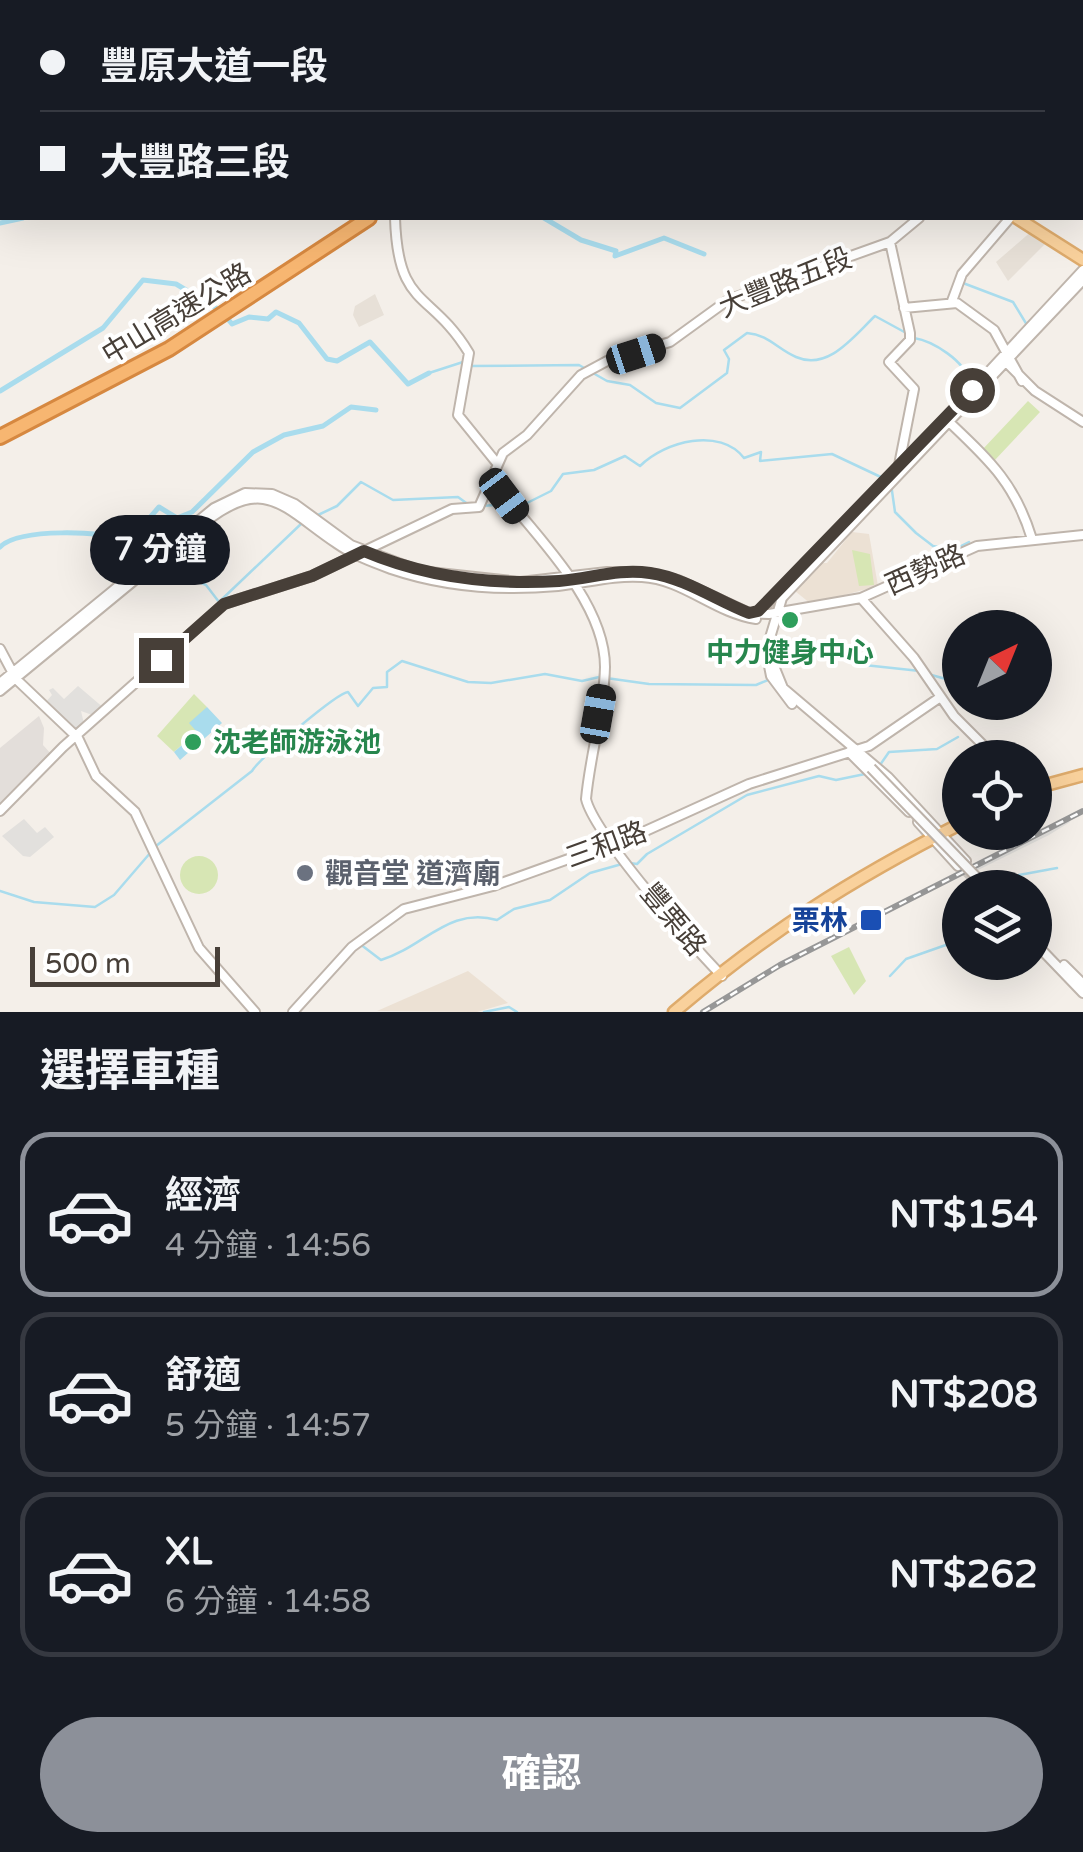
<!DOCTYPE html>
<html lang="zh-TW">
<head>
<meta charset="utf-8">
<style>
	:root { --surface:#171b24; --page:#242831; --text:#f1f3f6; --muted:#9ea1a6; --line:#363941; --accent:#8c9099 }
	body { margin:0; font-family:"Varela Round","Noto Sans TC",sans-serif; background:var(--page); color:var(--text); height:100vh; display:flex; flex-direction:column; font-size:38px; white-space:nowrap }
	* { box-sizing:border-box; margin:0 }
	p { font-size:32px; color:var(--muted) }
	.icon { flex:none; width:55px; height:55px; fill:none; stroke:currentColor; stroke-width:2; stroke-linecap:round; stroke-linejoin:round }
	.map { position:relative; height:1012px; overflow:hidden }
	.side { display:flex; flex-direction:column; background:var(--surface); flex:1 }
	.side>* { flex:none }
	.top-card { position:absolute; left:0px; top:0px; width:1085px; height:220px; box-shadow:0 10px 40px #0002; display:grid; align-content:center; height:220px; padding:0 40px; background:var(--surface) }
	.needle { width:65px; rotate:43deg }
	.tools { position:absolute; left:942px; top:610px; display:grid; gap:20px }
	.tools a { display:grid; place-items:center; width:110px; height:110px; border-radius:50%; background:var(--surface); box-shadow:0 10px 40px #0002; font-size:50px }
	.scale { position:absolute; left:30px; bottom:25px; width:190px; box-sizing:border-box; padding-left:10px; border:5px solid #473f38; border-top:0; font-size:28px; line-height:35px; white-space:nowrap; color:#473f38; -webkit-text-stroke:8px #fff; paint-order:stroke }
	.end { position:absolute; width:45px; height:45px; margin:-22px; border:12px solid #473f38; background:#fff; box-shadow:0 0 0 5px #fff }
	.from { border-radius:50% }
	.bubble { position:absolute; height:70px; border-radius:35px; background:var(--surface); box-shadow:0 10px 40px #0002; font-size:32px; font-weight:700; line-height:70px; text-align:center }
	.car { position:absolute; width:30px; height:60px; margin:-30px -15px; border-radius:12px; box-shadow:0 0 8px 2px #0007; background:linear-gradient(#222 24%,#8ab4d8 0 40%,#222 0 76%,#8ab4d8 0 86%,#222 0) }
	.top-card b { display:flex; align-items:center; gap:35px; height:95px; font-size:38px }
	.top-card b+b { border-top:2px solid var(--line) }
	.top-card i { width:25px; height:25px; background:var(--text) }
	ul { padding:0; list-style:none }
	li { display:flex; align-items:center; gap:30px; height:165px; margin:0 20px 15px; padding:0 20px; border:5px solid var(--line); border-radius:30px }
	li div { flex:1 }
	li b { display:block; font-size:38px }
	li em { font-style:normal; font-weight:700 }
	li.active { border-color:var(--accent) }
	li>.icon { width:90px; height:90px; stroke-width:1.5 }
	h2 { padding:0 40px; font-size:45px; line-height:120px }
	.action { display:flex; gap:20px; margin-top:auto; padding:20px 40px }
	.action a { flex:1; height:115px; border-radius:60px; background:var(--accent); color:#fff; font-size:40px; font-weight:700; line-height:115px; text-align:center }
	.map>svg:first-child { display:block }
	.residential { fill:#e7e0d7 }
	.industrial { fill:#e3deda }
	.education { fill:#ece1d4 }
	.green { fill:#d7e6b4 }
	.parking { fill:#e2e0dd }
	.water { fill:#a9dced }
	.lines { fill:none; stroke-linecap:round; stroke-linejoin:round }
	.stream { stroke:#a9dced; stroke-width:2.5 }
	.canal { stroke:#a9dced; stroke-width:5 }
	.tertiary-tunnel { stroke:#d1ccc6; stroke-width:8; stroke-dasharray:8 4; stroke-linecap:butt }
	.tertiary-casing { stroke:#bfb5ac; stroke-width:12 }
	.primary-casing { stroke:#deab6c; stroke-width:15 }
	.motorway-casing { stroke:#d68840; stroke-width:18 }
	.tertiary { stroke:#fff; stroke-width:8 }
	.primary { stroke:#f9d19c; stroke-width:10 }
	.motorway { stroke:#f7b671; stroke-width:12 }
	.rail-casing { stroke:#979797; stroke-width:6 }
	.rail { stroke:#fff; stroke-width:2.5; stroke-dasharray:8; stroke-linecap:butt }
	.tertiary-bridge-casing { stroke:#bfb5ac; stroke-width:12; stroke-linecap:butt }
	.tertiary-bridge { stroke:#fff; stroke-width:8 }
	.route { stroke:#473f38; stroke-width:12 }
	.leisure-dot { fill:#2e9e5b; stroke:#fff; stroke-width:4 }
	.worship-dot { fill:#6b7280; stroke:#fff; stroke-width:4 }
	.transit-dot { fill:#1a4fb4; stroke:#fff; stroke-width:4 }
	.labels { text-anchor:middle; stroke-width:8; stroke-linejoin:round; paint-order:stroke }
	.street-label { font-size:28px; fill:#473f38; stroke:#fff }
	.leisure-label { font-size:28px; font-weight:bold; fill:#27864d; stroke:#fff }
	.worship-label { font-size:28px; font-weight:bold; fill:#5b616d; stroke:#fff; text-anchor:start }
	.transit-label { font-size:28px; font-weight:bold; fill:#164399; stroke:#fff; text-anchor:end }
</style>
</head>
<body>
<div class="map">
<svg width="1083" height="1012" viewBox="0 0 1083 1012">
	<rect width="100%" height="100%" fill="#f4efe9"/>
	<!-- residential -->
	<path class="residential" d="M1033 230 1049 240 1008 281 996 262Z
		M375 294 384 315 359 327 353 315 355 306Z"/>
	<!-- industrial -->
	<path class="industrial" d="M39 716 44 728 43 745 51 754 0 805V748Z"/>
	<!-- education -->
	<path class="education" d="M852 532 869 534 878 586 811 604 795 591 821 563H827Z
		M468 971 508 1003 477 1012 377 1011Z"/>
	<!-- green -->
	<path class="green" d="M1028 401 1040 412 994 461 982 450Z
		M852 550 870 554 874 585 859 586Z
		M194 694 207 707 197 731 174 752 157 736Z
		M180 875a19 19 0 1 1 38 0a19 19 0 1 1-38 0Z
		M849 947 866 981 854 995 831 956Z"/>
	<!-- parking -->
	<path class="parking" d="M78 686 105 709 98 717 81 711 85 728 78 734 44 704 52 695 49 690 53 688 64 699Z
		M1066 818 1070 822 1049 835 978 870 973 865Z
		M24 819 37 833 45 827 54 837 30 857 23 856 2 836Z"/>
	<!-- water -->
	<path class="water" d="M207 707 222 723 180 760 174 752 197 732 189 723Z"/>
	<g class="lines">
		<!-- stream -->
		<path class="stream" d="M674 0 678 2
			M950 0 952 2
			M451 2V0
			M602 2V0
			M866 2 867 0
			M1082 166 1083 167
			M963 283 1013 302 1027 325
			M914 338C933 341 965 361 969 381
			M469 366 579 365 607 381 630 385 656 403 680 408 727 373 729 359 724 350 747 333C769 335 777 349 796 357 828 371 853 337 875 316L908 334
			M429 373 463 362
			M891 484 895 512 916 533 933 546 953 550 969 542
			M482 506 507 504
			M519 507 551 491 563 474 594 470 625 456 640 466C665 441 720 427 744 458L761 452 760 461 832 454 885 479
			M318 515 337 506 361 482 393 500 458 497 469 505
			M131 539 151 558
			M158 562 206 585 219 602 302 523
			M855 664 920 671
			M928 674 960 683
			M880 765 889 752 937 749 958 737
			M156 846 252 771C259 759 337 693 348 692L358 706 373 688 387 687V672L402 661 468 682 491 683 545 674 582 681 599 677 649 684 756 685 768 680
			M630 863 637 864 647 854 747 795 819 776 836 780 865 774
			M1018 888 1019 875 1057 868
			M0 891 34 902 95 907 114 895 151 852
			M360 944 381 960C424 947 449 906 497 920L514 909 550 900 590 873 622 864
			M340 966 351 953
			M890 976 906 959 960 940
			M484 1012 509 1007 517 1012"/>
		<!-- canal -->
		<path class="canal" d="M99 0 102 2
			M22 2 25 0
			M47 2 50 0
			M0 8 2 10
			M0 48 2 45
			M0 170 2 171
			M544 218 581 240 616 251 615 256 664 238 704 254
			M0 223 23 218
			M227 318 232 324 249 317 268 319 276 312 299 323 327 359 337 361 370 342 408 384 429 373
			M0 391 103 328 143 280 176 284 216 308
			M0 547C20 527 102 532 131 539L159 507 177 518 192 512 253 452 284 435 323 426 351 407 376 410"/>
		<!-- tertiary-tunnel -->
		<path class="tertiary-tunnel" d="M957 863 980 888"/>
		<defs>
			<path id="tertiary" d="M361 0V2
				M962 2 966 0
				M1082 153H1083
				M395 218C398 310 430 289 469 353L458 415 496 462
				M890 242 910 333V340L889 362 914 389 899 465
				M952 301 962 274 1010 218
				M904 308 957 303 994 330 1022 381
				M1005 361 1035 391 1083 422
				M981 380 1083 270
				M948 421C989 460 1015 483 1032 539
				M490 478C530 530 605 599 605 667 604 711 590 755 586 799 594 834 693 946 722 976
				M864 503 902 463
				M204 523C265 474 284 508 336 543 353 555 372 562 391 569 444 587 503 591 558 586 586 583 614 575 642 577 683 579 715 613 756 619
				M861 598 914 658 954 716 996 758
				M758 611 781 592
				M765 646 771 676 792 704
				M0 649 16 679 78 738 96 776 135 812 199 948 255 1012
				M0 683 214 508 245 493 272 494 295 504 351 545 420 571 520 582 607 572 649 573 678 580 749 613 769 614 861 598 977 546 1083 535
				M0 691 170 551
				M849 752 909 812
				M0 811 63 747 224 604 312 576 452 509 479 507 503 453 527 435 581 375 607 361 670 342 728 300 890 242 919 218
				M918 822 958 866 966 861 888 777 783 688 772 661 769 641 782 598 1083 280
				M1035 934 1041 944
				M1035 943 1083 993
				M1064 965 1083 984
				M293 1012 352 947 404 909 493 886 641 833 749 784 869 746 939 698"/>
			<path id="primary" d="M727 0 732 2
				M1017 218 1083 260
				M1035 788 1083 775
				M674 1012C768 932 850 880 960 824"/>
			<path id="motorway" d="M713 0 719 2
				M827 0V2
				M639 2 642 0
				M658 2 663 0
				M0 437 169 349 369 218"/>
		</defs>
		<!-- tertiary casing -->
		<use href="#tertiary" class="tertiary-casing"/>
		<!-- primary casing -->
		<use href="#primary" class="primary-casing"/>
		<!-- motorway casing -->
		<use href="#motorway" class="motorway-casing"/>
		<!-- tertiary -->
		<use href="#tertiary" class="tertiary"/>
		<!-- primary -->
		<use href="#primary" class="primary"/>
		<!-- motorway -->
		<use href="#motorway" class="motorway"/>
		<defs>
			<path id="rail" d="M703 1012 780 965 1083 811"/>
		</defs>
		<!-- rail casing -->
		<use href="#rail" class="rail-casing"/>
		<!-- rail -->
		<use href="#rail" class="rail"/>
		<defs>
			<path id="tertiary-bridge" d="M871 768 987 888"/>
		</defs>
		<!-- tertiary-bridge casing -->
		<use href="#tertiary-bridge" class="tertiary-bridge-casing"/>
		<!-- tertiary-bridge -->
		<use href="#tertiary-bridge" class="tertiary-bridge"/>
	</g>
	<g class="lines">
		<!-- route -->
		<path class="route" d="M161 660 224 604 312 576 364 551C425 577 492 585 559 581 590 579 618 568 650 573 685 578 716 600 749 613L758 611 972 390"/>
	</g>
	<!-- markers -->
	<g class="leisure-dot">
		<circle cx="790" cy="620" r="10"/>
		<circle cx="193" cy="742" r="10"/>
	</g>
	<circle class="worship-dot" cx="305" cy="873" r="10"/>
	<rect class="transit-dot" x="859" y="908" width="24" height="24" rx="5"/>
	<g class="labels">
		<!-- street labels -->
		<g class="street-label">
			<text transform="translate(785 282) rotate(-22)" y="10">大豐路五段</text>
			<text transform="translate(176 313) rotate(-31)" y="10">中山高速公路</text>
			<text transform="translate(925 569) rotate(-24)" y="10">西勢路</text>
			<text transform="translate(606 844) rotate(-20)" y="10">三和路</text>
			<text transform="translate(674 919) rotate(50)" y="10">豐栗路</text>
		</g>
		<!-- leisure labels -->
		<g class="leisure-label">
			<text x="790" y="662">中力健身中心</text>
			<text x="213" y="752" text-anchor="start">沈老師游泳池</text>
		</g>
		<!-- worship labels -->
		<g class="worship-label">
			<text x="325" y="883">觀音堂 道濟廟</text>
		</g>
		<!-- transit labels -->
		<g class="transit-label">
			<text x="848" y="930">栗林</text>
		</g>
	</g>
</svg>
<div class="tools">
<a><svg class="needle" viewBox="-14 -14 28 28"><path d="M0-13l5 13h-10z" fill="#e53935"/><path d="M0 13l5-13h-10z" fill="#9ea1a6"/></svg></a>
<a><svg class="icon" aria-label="locate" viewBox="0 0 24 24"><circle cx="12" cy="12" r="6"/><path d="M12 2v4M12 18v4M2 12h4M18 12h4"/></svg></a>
<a><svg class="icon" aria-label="layers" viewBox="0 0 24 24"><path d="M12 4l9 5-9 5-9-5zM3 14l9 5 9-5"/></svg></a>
</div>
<div class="scale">500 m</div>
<i class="end from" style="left:972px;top:390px"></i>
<i class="end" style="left:161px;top:660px"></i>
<div class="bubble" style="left:90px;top:515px;width:140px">7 分鐘</div>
<i class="car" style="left:636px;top:354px;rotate:72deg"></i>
<i class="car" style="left:504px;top:496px;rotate:143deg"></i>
<i class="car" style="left:598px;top:714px;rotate:10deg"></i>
<div class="top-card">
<b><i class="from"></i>豐原大道一段</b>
<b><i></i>大豐路三段</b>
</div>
</div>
<section class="side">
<h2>選擇車種</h2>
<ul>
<li class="active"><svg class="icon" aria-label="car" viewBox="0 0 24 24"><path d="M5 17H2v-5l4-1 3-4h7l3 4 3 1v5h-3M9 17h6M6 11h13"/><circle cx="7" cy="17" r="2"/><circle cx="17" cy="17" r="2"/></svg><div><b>經濟</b><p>4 分鐘 · 14:56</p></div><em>NT$154</em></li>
<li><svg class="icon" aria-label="car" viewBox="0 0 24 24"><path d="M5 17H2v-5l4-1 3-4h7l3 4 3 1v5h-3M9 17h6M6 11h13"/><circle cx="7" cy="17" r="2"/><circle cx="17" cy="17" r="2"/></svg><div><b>舒適</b><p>5 分鐘 · 14:57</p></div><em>NT$208</em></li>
<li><svg class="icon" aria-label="car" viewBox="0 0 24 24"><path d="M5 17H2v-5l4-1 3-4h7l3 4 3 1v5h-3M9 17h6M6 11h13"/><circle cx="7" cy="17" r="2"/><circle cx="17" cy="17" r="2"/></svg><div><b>XL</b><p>6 分鐘 · 14:58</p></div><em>NT$262</em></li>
</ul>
<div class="action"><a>確認</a></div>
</section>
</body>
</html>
